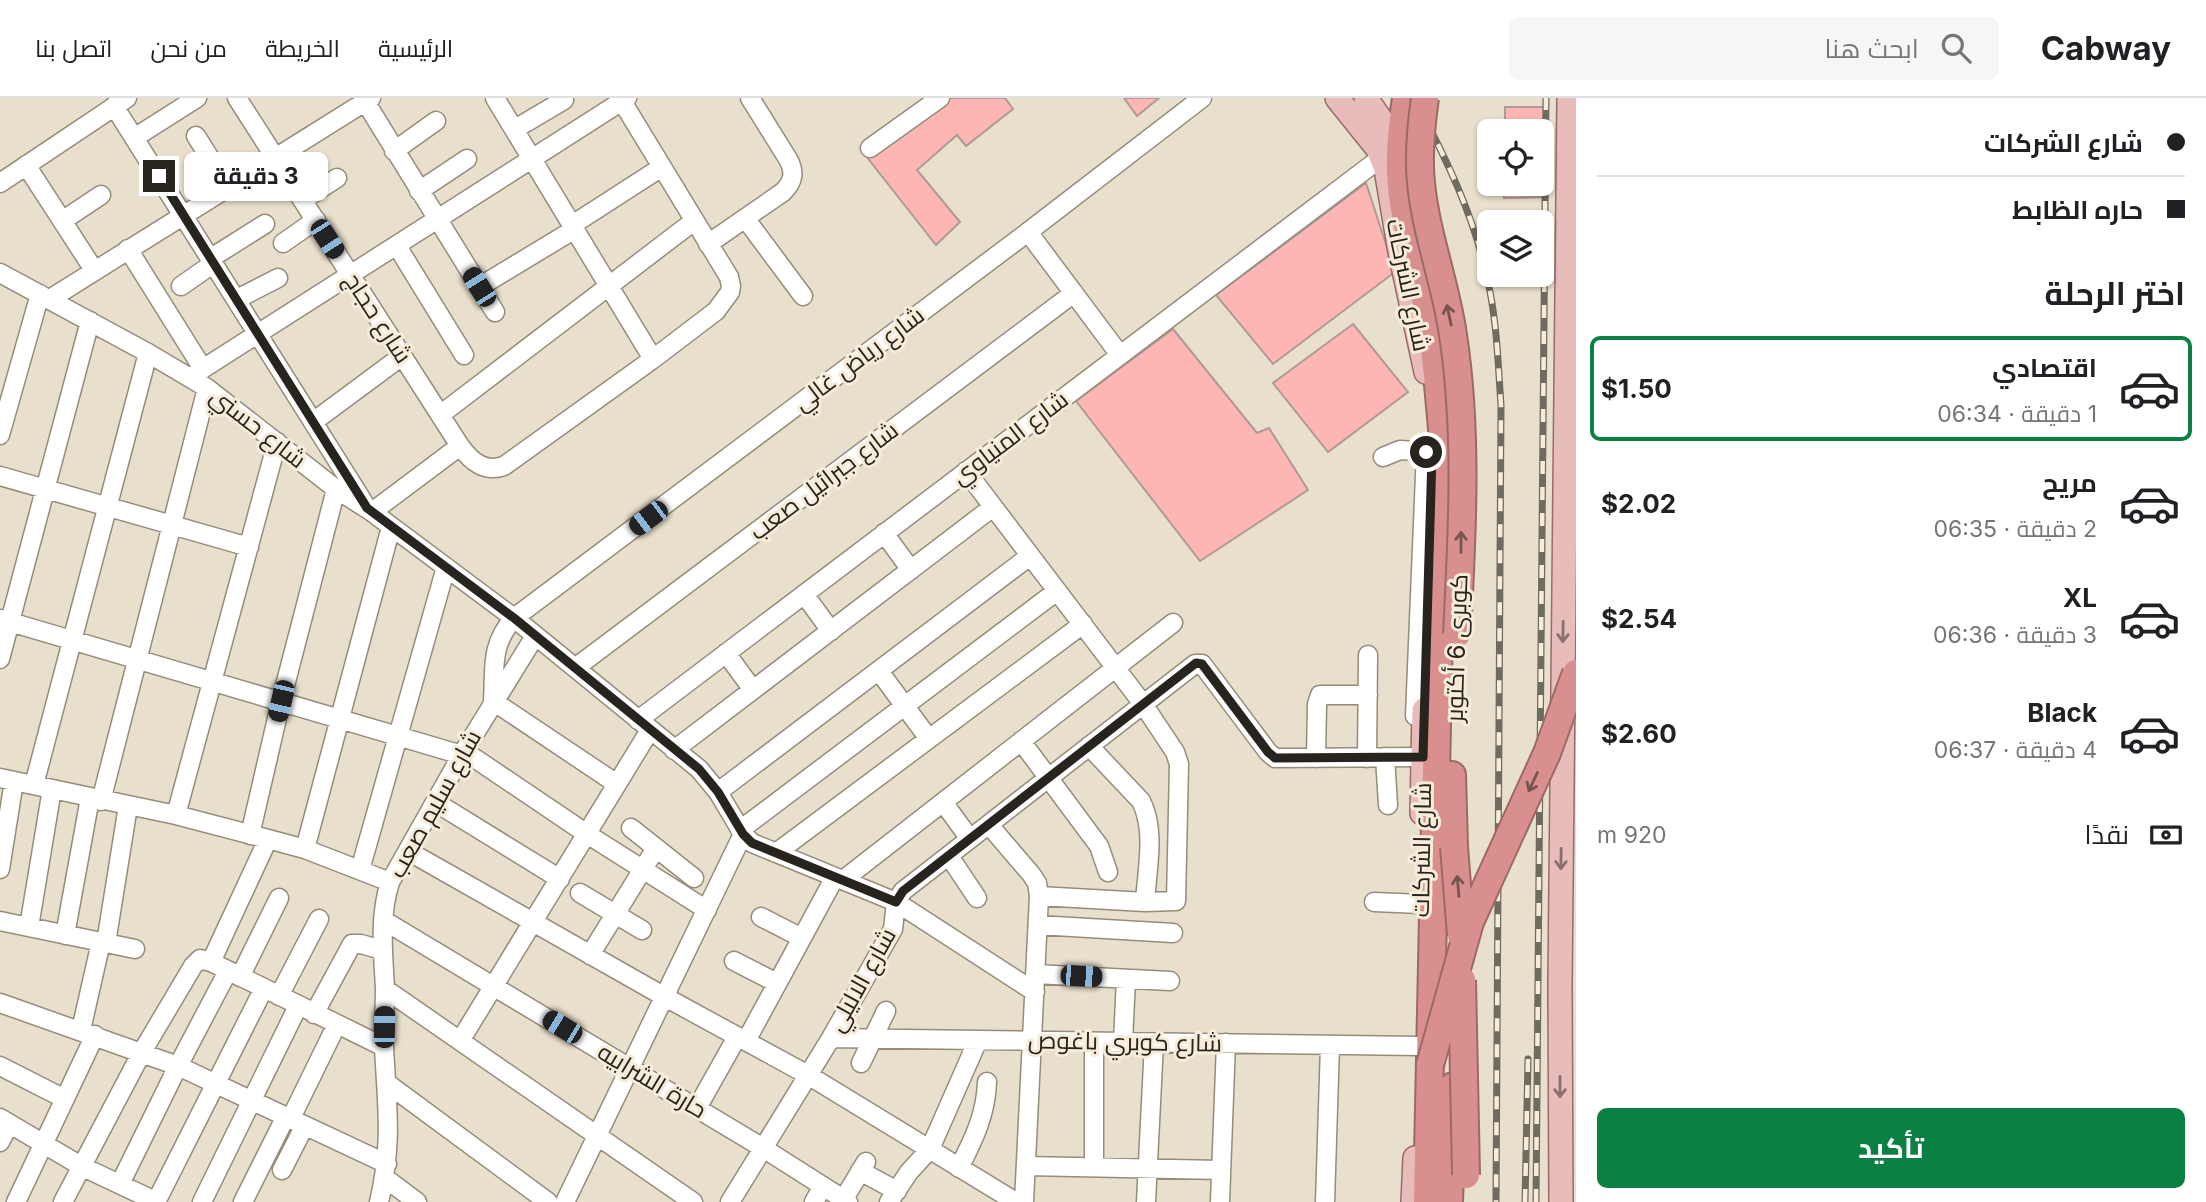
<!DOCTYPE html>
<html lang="ar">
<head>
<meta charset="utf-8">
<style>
	:root { --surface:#fff; --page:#f6f6f6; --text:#202124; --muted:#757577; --line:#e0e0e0; --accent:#0b8043 }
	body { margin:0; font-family:Inter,Cairo,sans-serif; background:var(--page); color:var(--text); direction:rtl; height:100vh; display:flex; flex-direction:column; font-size:26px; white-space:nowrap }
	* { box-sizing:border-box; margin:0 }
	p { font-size:23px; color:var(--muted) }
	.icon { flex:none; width:38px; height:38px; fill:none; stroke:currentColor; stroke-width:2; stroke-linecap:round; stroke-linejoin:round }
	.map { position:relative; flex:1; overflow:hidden; direction:ltr }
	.side { display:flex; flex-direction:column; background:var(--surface); width:630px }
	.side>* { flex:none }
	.top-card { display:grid; align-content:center; height:154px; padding:0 21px; background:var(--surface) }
	.controls { position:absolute; left:1477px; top:21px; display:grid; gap:14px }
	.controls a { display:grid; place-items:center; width:77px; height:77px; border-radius:10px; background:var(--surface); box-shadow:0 2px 5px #0004; font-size:35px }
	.end { position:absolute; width:32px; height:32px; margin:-16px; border:9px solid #27241d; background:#fff; box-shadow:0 0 0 4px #fff }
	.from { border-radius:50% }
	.bubble { position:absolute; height:49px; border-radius:10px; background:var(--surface); box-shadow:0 2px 5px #0004; font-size:23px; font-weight:700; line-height:49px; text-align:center; direction:rtl }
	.car { position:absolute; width:21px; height:42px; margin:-21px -10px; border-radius:9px; box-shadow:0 0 5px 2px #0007; background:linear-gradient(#222 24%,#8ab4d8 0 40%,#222 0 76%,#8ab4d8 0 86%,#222 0) }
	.top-card b { display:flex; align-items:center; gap:24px; height:66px; font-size:26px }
	.top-card b+b { border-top:2px solid var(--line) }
	.top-card i { width:18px; height:18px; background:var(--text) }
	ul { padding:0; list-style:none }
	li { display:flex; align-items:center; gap:21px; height:105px; margin:0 14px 10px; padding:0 7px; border:4px solid transparent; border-radius:10px }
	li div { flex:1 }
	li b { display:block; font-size:26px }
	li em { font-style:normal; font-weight:700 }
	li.on { border-color:var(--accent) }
	li>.icon { width:63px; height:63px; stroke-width:1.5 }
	h2 { padding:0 21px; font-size:32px; line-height:84px }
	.pay { display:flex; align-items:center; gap:18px; height:77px; padding:0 21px; font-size:26px }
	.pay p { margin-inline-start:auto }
	.primary-button { display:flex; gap:14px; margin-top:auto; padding:14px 21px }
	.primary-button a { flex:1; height:80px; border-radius:10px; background:var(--accent); color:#fff; font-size:28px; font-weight:700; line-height:80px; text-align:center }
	header { display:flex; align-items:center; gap:42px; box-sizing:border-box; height:98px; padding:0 35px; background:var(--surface); border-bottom:2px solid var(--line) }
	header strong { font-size:33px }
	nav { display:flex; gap:38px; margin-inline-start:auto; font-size:24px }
	.search { width:490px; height:63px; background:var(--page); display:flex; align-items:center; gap:18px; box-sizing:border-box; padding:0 24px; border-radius:10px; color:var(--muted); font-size:26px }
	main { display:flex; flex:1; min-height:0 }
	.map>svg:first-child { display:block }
	.building { fill:#fdb6b3; stroke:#b09998; stroke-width:2 }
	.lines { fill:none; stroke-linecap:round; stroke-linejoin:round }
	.minor-casing { stroke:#958c7a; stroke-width:21 }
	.major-casing { stroke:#9b6a66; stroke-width:26 }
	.highway-casing { stroke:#9b6a66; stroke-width:30 }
	.minor { stroke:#fff; stroke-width:18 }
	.major { stroke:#e8bcbb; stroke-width:23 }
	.highway { stroke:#d98f8d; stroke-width:26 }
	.rail-casing { stroke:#706b5f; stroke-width:7 }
	.rail { stroke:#f6ecd9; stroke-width:4.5; stroke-dasharray:13; stroke-linecap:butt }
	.highway-bridge-casing { stroke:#9b6a66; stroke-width:30; stroke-linecap:butt }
	.highway-bridge { stroke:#d98f8d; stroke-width:26 }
	.oneway { stroke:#77544f }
	.oneway2 { stroke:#88706c }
	.route { stroke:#27241d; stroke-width:9 }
	.labels { text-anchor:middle; stroke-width:6; stroke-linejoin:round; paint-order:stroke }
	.street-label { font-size:24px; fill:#27241d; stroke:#f6ecd9 }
</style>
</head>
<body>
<header>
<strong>Cabway</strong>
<div class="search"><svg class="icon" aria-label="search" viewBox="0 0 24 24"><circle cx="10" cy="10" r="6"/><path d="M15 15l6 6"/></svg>ابحث هنا</div>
<nav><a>الرئيسية</a><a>الخريطة</a><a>من نحن</a><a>اتصل بنا</a></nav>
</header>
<main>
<section class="side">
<div class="top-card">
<b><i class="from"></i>شارع الشركات</b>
<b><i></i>حاره الظابط</b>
</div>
<h2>اختر الرحلة</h2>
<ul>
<li class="on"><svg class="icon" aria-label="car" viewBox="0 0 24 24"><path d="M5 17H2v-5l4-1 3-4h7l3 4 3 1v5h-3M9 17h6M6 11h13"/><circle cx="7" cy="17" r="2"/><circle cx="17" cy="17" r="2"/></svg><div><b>اقتصادي</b><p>1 دقيقة · 06:34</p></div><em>$1.50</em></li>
<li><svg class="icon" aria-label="car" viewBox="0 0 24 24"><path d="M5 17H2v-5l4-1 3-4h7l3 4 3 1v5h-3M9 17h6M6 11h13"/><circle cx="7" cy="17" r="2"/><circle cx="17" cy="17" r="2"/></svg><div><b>مريح</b><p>2 دقيقة · 06:35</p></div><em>$2.02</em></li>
<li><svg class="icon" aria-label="car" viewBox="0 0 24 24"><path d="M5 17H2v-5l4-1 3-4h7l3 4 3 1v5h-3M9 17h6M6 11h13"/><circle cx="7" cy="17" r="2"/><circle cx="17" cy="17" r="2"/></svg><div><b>XL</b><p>3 دقيقة · 06:36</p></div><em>$2.54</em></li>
<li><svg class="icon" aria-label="car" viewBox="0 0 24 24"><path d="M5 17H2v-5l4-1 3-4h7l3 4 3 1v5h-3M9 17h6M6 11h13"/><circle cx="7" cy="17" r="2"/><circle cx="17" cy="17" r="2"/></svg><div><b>Black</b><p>4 دقيقة · 06:37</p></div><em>$2.60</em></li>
</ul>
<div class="pay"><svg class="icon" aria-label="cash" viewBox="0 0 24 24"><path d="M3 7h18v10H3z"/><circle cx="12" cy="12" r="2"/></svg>نقدًا<p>920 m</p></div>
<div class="primary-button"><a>تأكيد</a></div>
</section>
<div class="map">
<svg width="1576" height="1104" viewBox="0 0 1576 1104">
	<rect width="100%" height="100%" fill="#e8dfcc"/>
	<!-- building -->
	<path class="building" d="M950 0H1005L1013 11 966 48 957 37 917 72 960 124 936 147 866 58Z
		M1124 0H1159L1137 18Z
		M1505 9H1548L1547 99 1504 100V86H1542V33H1505Z
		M1366 85 1395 174 1273 266 1216 197Z
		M1353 226 1408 294 1328 354 1273 285Z
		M1173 231 1257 335 1269 330 1308 392 1200 463 1076 303Z"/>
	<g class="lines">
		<defs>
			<path id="minor" d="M237 0 460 348 372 414
				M363 0 495 214
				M495 0 653 261
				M114 8 364 405
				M515 31 564 2
				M196 38 228 89
				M134 40 197 0
				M870 50 940 0
				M394 53 436 23
				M26 67 94 172
				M0 85 127 0
				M419 93 467 61
				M303 102 337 80
				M745 120 803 198
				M62 123 101 97
				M572 127 662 69
				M1028 134 1120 257
				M283 145 316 122
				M708 146 783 94C794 83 795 74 788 61L750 0
				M397 148 464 257
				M128 151 203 271
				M211 160 265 126
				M0 175 148 255 207 290 336 391 372 414 514 520 699 671 718 694 743 736 752 745 896 804 1035 894
				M181 188 214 165
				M479 189 575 131
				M50 201 371 0
				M237 201 278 180
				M190 279 627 0
				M440 317 694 123
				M313 324 402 258
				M0 337 40 196
				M460 348C471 363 484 375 504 368L653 261 716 213 730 194 731 188 729 179 620 0
				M1383 359 1400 352 1432 354
				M966 373 1143 606 1175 654 1179 666 1176 803 1145 804 1039 798
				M0 378 249 449
				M884 435 911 472
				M804 496 831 533
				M0 521 462 657
				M726 555 753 592
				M0 561 90 223
				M575 570 1074 195
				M879 573 929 641
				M1415 618 1426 353
				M638 622 1382 59
				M1021 643 1099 748 1108 774
				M1089 648 1141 703C1156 732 1147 772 1145 804
				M674 652 993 409
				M464 653 587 736 707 812
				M1385 659 1388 707
				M1316 660 1317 606 1320 597H1368
				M1367 660 1368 557
				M0 680 176 717 268 741 305 751 390 784
				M617 686 493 603C495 569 490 547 514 520L1028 134 1202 0
				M34 687 148 255
				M718 694 1030 458
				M101 703 207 290
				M435 704 560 781
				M943 704 970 741
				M176 717 277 344
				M989 727 1031 776 1037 785 1039 798 1024 1104
				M631 730 694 780
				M740 732 1057 493
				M250 737 281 603 336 391
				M305 751 391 429
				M408 753 665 899 808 977 1016 1104
				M776 755 1083 526
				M949 758 977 800
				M0 771 14 683
				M360 772 446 469
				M843 782 1173 525
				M580 795 642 832
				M1374 804 1421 806
				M761 819 802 840
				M383 822 763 1050 848 1104
				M0 823 135 851
				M1038 827 1173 835
				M29 829 52 691
				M65 837 90 700
				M106 845 128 708
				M590 857 656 750
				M734 863 777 885
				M211 864 268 741
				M1035 876 1170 883
				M240 879 279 800
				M385 891 693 1104
				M279 898 319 821
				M0 905 178 968 387 1066
				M314 916 352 846H361L382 852
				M81 932 101 844
				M831 940 1419 948
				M460 943 650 632
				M746 943 835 779
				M1094 944V1069
				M1123 944 1126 881
				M861 965 886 913
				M0 968 65 1001
				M388 986 548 1104
				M697 1010 737 939
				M0 1020 81 1068 157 1104
				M290 1022 337 926
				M0 1044 9 1026
				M1026 1068 1221 1072
				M959 1070C974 1041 986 1016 987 984
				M282 1072 304 1029
				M860 1073 897 1093
				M385 1080 417 1104
				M120 1086 178 968 228 873
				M16 1104 95 937
				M63 1104 142 954 193 868 200 861 211 864 384 949
				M156 1104 264 890
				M202 1104 298 908
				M243 1104 285 1020
				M379 1104C393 1045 387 1008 384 949 383 930 385 910 385 890 383 854 379 819 390 784L464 653 535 538
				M565 1104 743 736
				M730 1104 831 940 893 831 896 804 903 793 1195 566H1202L1268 654 1275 660 1423 659
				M814 1104 823 1088
				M842 1104 866 1064
				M889 1104 909 1074 930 1051 978 942
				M1146 1104 1154 945
				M1220 1104 1226 945
				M1325 1104 1330 947"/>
			<path id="major" d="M1337 0 1378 51 1386 71 1400 154 1426 274
				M1366 0 1388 32 1395 62
				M1422 715 1424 612
				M1413 1104 1415 1060
				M1561 1104 1560 886 1569 0"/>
			<path id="highway" d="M1406 0C1402 25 1399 49 1400 74 1402 121 1417 165 1427 210 1436 254 1439 298 1443 342L1427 1104
				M1452 677 1454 749
				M1449 1104 1453 988"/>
		</defs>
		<!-- minor casing -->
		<use href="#minor" class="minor-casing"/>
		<!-- major casing -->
		<use href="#major" class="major-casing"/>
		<!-- highway casing -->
		<use href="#highway" class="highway-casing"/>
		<!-- minor -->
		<use href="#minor" class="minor"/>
		<!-- major -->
		<use href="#major" class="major"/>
		<!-- highway -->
		<use href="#highway" class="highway"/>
		<defs>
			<path id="rail" d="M1414 0C1445 58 1475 119 1488 184 1497 224 1498 266 1501 307L1496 1104
				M1525 1104 1528 961
				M1536 1104 1546 0"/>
		</defs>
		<!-- rail casing -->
		<use href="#rail" class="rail-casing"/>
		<!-- rail -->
		<use href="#rail" class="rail"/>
		<defs>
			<path id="highway-bridge" d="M1425 0C1421 28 1418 57 1421 85 1426 137 1446 186 1453 237 1468 334 1462 439 1457 536
				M1454 749 1461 837
				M1462 882 1466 1077
				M1430 967 1470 824 1547 655 1576 575"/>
		</defs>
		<!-- highway-bridge casing -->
		<use href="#highway-bridge" class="highway-bridge-casing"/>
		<!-- highway-bridge -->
		<use href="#highway-bridge" class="highway-bridge"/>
	</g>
	<!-- one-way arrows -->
	<defs><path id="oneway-shaft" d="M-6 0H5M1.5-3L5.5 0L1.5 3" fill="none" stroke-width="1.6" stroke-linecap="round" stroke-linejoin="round" transform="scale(1.75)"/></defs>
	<g class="oneway">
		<use href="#oneway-shaft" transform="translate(1449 217) rotate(-102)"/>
		<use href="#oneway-shaft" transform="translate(1461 444) rotate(-90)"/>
		<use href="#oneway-shaft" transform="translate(1533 684) rotate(115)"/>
		<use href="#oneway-shaft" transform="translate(1458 788) rotate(-95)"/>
	</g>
	<g class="oneway2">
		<use href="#oneway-shaft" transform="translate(1563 534) rotate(91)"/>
		<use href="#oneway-shaft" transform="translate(1561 761) rotate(91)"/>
		<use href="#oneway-shaft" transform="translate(1560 989) rotate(90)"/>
	</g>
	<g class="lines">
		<!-- route -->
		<path class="route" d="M159 78 367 410 514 520 699 671 718 694 743 736 752 745 896 804 903 793 1196 565 1202 566 1268 654 1275 660 1423 659 1432 358V354H1426"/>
	</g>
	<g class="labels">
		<!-- street labels -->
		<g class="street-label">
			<text transform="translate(1408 187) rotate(78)" y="8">شارع الشركات</text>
			<text transform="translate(378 220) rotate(57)" y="8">شارع حجاج</text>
			<text transform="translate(859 261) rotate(-37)" y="8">شارع رياض غالي</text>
			<text transform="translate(258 330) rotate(38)" y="8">شارع حسني</text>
			<text transform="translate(1010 340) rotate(-37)" y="8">شارع المنياوي</text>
			<text transform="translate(824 383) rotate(-37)" y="8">شارع جبرائيل صعب</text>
			<text transform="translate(1457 550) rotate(-88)" y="8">كوبرى 6 أكتوبر</text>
			<text transform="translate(435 706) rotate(-61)" y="8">شارع سليم صعب</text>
			<text transform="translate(1422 752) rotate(-89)" y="8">شارع الشركات</text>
			<text transform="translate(862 882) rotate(-61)" y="8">شارع الاليلي</text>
			<text transform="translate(1125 944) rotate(1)" y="8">شارع كوبري باغوص</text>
			<text transform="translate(652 983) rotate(31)" y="8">حارة الشرابيه</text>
		</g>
	</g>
</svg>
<div class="controls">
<a><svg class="icon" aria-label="locate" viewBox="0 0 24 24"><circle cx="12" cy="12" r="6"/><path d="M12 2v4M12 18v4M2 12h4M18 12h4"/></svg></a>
<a><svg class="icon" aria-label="layers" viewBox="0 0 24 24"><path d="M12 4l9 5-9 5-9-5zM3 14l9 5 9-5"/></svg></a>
</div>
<i class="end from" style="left:1426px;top:354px"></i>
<i class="end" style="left:159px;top:78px"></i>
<div class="bubble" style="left:184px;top:54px;width:144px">3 دقيقة</div>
<i class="car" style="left:327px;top:141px;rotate:147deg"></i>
<i class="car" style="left:479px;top:189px;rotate:328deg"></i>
<i class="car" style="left:648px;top:420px;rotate:233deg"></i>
<i class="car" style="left:281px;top:603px;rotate:193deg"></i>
<i class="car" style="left:1081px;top:878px;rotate:93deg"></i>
<i class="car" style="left:384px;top:929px;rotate:1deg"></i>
<i class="car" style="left:562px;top:929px;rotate:301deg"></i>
</div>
</main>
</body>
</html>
